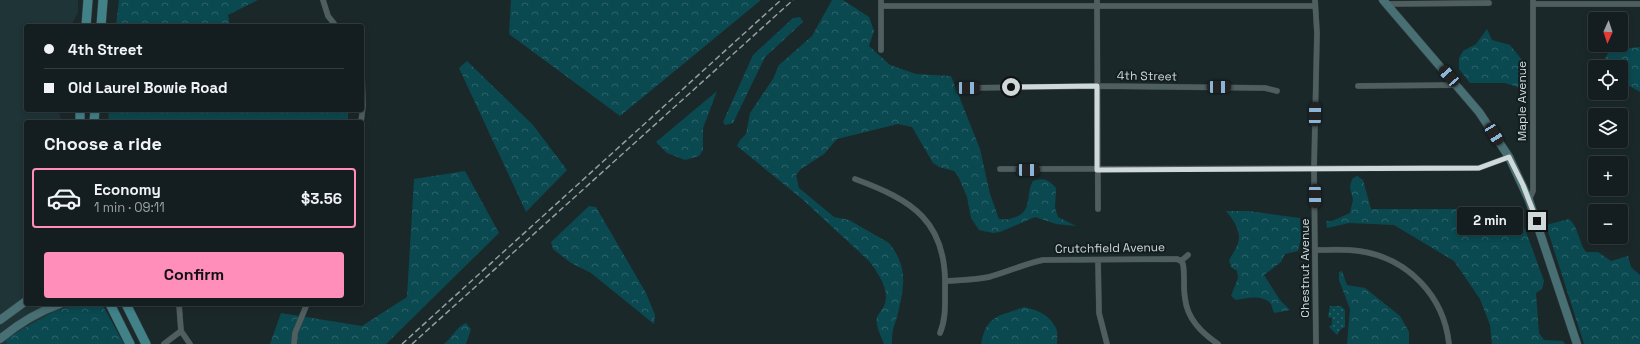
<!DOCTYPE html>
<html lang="en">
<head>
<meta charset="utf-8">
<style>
	:root { --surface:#141e20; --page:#1d2729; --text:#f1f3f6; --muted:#9da2a5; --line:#333c3e; --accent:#ff8eba }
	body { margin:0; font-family:"Space Grotesk",sans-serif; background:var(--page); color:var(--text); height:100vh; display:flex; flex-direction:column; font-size:15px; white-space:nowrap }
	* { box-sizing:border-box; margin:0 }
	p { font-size:13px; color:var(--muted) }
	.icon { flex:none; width:22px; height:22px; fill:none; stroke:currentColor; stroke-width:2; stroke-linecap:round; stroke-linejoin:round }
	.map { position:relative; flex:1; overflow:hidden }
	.side { position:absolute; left:24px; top:120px; width:340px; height:186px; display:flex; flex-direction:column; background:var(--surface); border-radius:4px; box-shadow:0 2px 6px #0003,0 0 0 1px var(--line) }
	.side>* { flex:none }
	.hud { position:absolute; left:24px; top:24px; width:340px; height:88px; border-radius:4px; box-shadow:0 2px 6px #0003,0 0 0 1px var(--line); display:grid; align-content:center; height:88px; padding:0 20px; background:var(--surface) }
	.needle { width:26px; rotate:183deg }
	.tools { position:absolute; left:1588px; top:12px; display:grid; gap:8px }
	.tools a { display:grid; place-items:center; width:40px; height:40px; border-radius:4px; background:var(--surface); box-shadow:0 2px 6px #0003,0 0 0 1px var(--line); font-size:20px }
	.end { position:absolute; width:18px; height:18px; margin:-9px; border:5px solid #d0d9da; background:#111; box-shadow:0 0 0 2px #111 }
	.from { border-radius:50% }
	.bubble { position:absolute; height:28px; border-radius:4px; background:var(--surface); box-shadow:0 2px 6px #0003,0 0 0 1px var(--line); font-size:13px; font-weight:600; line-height:28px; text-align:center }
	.car { position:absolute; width:12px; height:24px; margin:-12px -6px; border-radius:5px; box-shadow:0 0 3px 1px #0007; background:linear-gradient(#222 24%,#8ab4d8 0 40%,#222 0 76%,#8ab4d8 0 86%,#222 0) }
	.hud b { display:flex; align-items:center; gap:14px; height:38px; font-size:15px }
	.hud b+b { border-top:1px solid var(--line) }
	.hud i { width:10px; height:10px; background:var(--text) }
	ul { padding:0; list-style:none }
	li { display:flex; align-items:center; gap:12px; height:60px; margin:0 8px 6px; padding:0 12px; border:2px solid transparent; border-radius:4px }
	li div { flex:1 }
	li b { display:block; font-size:15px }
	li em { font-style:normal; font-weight:600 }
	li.on { border-color:var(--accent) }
	li>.icon { width:36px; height:36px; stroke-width:1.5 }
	h2 { padding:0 20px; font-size:18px; line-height:48px }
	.button { display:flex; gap:8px; margin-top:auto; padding:8px 20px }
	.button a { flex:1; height:46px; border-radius:4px; background:var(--accent); color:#111; font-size:16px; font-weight:600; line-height:46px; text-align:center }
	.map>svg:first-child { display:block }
	.built { fill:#1f3437 }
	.forest { fill:url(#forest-crowns) }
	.park { fill:url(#park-dots) }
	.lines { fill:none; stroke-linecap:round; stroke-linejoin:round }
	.street-casing { stroke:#3a4546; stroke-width:6 }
	.secondary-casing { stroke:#3a4546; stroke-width:9 }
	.primary-casing { stroke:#3a4546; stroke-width:10 }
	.street { stroke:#4f5e5f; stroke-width:5.5 }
	.secondary { stroke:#487074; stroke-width:8 }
	.primary { stroke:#418289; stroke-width:9 }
	.rail { stroke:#949ea0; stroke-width:1.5; stroke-dasharray:6 3; stroke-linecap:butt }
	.route { stroke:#d0d9da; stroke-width:5 }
	.labels { text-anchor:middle; stroke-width:4; stroke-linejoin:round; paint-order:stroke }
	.street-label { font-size:12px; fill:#d0d9da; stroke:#121e20 }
</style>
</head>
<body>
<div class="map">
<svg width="1640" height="344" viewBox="0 0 1640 344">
	<defs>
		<pattern id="forest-crowns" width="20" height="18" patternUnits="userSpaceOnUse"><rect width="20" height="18" fill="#0a4950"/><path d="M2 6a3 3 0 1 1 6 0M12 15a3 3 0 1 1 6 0" fill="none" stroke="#2d6369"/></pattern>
		<pattern id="park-dots" width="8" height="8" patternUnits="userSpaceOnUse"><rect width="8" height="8" fill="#0a4950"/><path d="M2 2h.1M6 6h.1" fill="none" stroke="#2d6369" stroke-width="1.8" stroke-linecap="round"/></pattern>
	</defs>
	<rect width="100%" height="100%" fill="#1b282a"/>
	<!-- built -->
	<path class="built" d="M0 0H78V12L71 26H26V110H59L61 122H26V304H101L116 344H0Z"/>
	<!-- forest -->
	<path class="forest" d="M119 0H258L228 15 230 26H116Z
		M511 0H761L620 116 509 34Z
		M832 0H843L869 17 874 31 869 46 890 65 916 74 951 76 980 149 990 194 999 219C1007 220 1011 219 1018 216 1032 210 1026 192 1033 181 1043 177 1049 180 1056 188L1055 208 1058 217 1076 226 1056 224 1035 217 1000 232 993 233 979 230 971 218 967 197 958 176 954 171 939 167 933 163 912 127 898 124 837 139 824 154 801 169 796 175 799 188 834 217 849 220 889 243C909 268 904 288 897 317 894 326 891 334 892 344H884C881 336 875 325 877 317 879 313 882 310 884 306 891 291 878 273 869 261L802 199 737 146 740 140 746 134 750 113 773 79 779 65 812 36Z
		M800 17 803 22 765 57 733 123 725 125 723 122 753 55 793 18Z
		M1487 29 1492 40 1510 45 1527 66V90L1505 83H1470L1459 69V58L1463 51 1476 44Z
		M1640 47V92L1628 85 1621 83V67H1600L1610 50Z
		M467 61 533 125 567 170 526 212 459 68Z
		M717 91 703 128V150L699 156 685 160 667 153 656 142Z
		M109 110H348V122H108Z
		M465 171 499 233 386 344H270L281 313 362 326 407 297 414 179Z
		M1357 176 1363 180 1371 209H1473L1491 218 1515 216 1525 229 1544 281 1542 289 1536 293 1539 333 1544 340 1563 341 1565 344H1492L1490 325 1480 299 1454 261 1394 225 1349 223 1327 228 1326 221H1332L1350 213 1353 200 1350 187 1352 179Z
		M589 206 596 207 646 293 655 315 654 324 591 273 571 263 553 249 551 242Z
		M1226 211H1249L1300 218 1301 238 1298 251 1285 254 1281 262 1264 275 1280 300 1290 310 1274 313C1273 311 1272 306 1271 304 1263 294 1246 298 1236 300L1231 296 1238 278 1237 271 1231 267 1229 260C1232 255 1236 249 1238 243 1242 232 1233 219 1226 211Z
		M1569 219C1579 227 1578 242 1586 252H1598L1611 261 1628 256 1631 267 1640 275V344H1584L1546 225Z
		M1342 271 1347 285 1365 288 1400 316 1409 332V344H1347L1350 309 1339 280V272Z
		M79 304H102L124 344H7L5 339 55 311Z
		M1024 307C1037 310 1049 314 1056 328 1058 332 1057 339 1057 344H981C987 314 998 317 1024 307Z
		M466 323 471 329 466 344H444C453 337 456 327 466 323Z"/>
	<!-- park -->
	<path class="park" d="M1330 306H1341L1345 310V327L1341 329 1337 335 1329 327 1332 324V318L1328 317Z"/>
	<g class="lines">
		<defs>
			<path id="street" d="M323 0 328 16 336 26
				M881 0V50
				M1097 0 1098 209
				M1315 0 1317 33 1314 169 1316 344
				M1387 4 1489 3
				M1533 4H1640
				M881 6H1315
				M1358 86 1457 85
				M968 88 1097 86 1265 88 1277 91
				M361 122 363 106 362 76
				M1000 169 1479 168 1509 157
				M855 179C912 200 947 221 945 288 945 304 946 319 940 333
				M1529 200 1533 191V0
				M1316 250C1330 250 1345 249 1359 251 1408 258 1444 296 1449 344
				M1098 260 1099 313 1107 344
				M1181 261 1188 255
				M945 281C960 280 975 280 989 277 1007 272 1024 264 1043 260L1177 259 1181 261 1183 264C1185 275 1183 287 1185 298 1187 319 1202 333 1218 344
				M179 304 181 331 190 344
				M164 344 181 331
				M294 344 295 333 307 304"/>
			<path id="secondary" d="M1383 0 1479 112 1509 157 1529 200 1577 344
				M0 320 26 301
				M0 339C18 324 37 312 60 304"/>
			<path id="primary" d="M86 26 88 0
				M101 26 103 0
				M80 122V110
				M94 122 95 110
				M110 304 130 344
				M126 304 146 344"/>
		</defs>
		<!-- street casing -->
		<use href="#street" class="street-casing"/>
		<!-- secondary casing -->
		<use href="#secondary" class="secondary-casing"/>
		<!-- primary casing -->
		<use href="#primary" class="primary-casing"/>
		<!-- street -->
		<use href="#street" class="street"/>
		<!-- secondary -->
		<use href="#secondary" class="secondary"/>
		<!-- primary -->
		<use href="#primary" class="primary"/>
		<!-- rail -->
		<path class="rail" d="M402 344 781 0
			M412 344 793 0"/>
	</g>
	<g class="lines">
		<!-- route -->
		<path class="route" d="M1011 87 1097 86V170L1479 168 1509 157 1523 185 1537 221"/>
	</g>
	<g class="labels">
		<!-- street labels -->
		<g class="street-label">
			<text transform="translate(1147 76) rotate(1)" y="4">4th Street</text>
			<text transform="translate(1522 101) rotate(-90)" y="4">Maple Avenue</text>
			<text transform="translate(1110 248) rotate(-1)" y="4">Crutchfield Avenue</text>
			<text transform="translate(1305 268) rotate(-90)" y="4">Chestnut Avenue</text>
		</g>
	</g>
</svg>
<div class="tools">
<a><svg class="needle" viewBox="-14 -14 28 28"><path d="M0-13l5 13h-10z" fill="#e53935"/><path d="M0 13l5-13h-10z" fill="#9da2a5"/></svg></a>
<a><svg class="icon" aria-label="locate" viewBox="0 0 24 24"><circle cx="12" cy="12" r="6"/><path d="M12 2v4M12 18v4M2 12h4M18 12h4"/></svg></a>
<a><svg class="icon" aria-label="layers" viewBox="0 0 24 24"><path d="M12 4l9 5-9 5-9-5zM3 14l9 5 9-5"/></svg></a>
<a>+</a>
<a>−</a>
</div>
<i class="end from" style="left:1011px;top:87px"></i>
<i class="end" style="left:1537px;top:221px"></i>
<div class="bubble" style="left:1457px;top:207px;width:66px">2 min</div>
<i class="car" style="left:1449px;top:76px;rotate:319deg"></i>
<i class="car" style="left:1219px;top:87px;rotate:90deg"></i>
<i class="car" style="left:968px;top:88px;rotate:90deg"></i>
<i class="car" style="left:1315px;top:114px;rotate:1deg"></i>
<i class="car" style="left:1494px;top:134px;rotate:148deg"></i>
<i class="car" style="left:1028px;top:170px;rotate:90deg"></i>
<i class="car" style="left:1315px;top:196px;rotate:179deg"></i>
<div class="hud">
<b><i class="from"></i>4th Street</b>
<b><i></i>Old Laurel Bowie Road</b>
</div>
<section class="side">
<h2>Choose a ride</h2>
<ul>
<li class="on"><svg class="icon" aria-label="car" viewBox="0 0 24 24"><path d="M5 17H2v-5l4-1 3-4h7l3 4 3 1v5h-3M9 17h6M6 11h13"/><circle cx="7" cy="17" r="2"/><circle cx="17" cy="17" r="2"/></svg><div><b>Economy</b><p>1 min · 09:11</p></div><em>$3.56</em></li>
</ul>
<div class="button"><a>Confirm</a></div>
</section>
</div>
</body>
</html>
